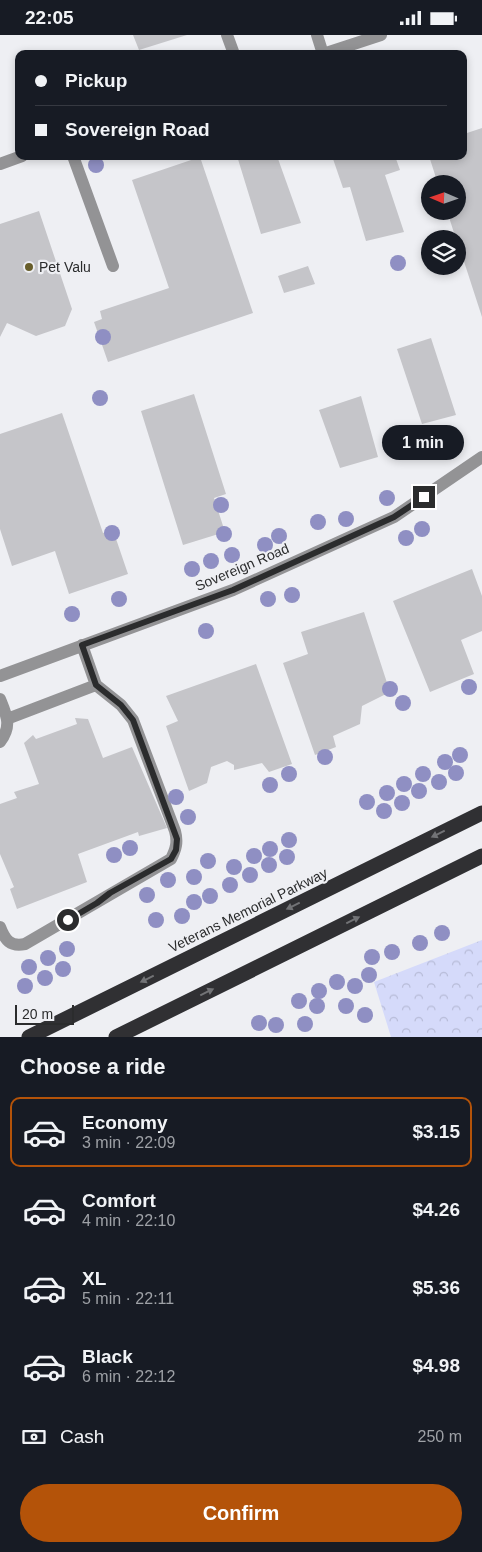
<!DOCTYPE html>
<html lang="en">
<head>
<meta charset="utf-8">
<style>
	:root { --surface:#171b24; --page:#242831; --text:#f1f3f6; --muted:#9ea1a6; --line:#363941; --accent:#b45309 }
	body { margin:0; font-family:Arial,sans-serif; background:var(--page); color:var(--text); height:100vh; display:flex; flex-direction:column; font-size:19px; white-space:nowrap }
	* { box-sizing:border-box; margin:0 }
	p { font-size:16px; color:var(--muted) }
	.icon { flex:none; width:28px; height:28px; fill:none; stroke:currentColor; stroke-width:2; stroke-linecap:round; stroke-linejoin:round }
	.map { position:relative; height:1002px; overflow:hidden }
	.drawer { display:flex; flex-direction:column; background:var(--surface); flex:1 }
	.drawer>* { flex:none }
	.hud { position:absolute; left:15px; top:15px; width:452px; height:110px; border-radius:10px; box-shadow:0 2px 8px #0003; display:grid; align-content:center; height:110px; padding:0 20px; background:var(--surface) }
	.needle { width:32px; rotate:272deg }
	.tools { position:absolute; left:421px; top:140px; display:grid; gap:10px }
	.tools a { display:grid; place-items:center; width:45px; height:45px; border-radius:50%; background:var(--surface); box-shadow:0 2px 8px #0003; font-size:25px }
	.scale { position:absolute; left:15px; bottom:12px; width:59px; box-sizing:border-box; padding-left:5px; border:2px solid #2b2c2d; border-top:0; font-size:14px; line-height:18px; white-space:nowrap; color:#2b2c2d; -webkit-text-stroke:4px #eeeff3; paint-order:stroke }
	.end { position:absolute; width:22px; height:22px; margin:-11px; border:6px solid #2b2c2d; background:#fff; box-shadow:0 0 0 2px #fff }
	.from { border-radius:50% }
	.bubble { position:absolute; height:35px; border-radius:18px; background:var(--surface); box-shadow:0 2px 8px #0003; font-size:16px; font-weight:700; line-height:35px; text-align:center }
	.hud b { display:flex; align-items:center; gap:18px; height:48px; font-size:19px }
	.hud b+b { border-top:1px solid var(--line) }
	.hud i { width:12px; height:12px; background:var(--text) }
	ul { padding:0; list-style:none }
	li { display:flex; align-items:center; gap:15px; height:70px; margin:0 10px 8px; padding:0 10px; border:2px solid transparent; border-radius:10px }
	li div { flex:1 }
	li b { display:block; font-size:19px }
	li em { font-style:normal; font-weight:700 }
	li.active { border-color:var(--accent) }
	li>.icon { width:45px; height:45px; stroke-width:1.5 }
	h2 { padding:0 20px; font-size:22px; line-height:60px }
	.pay { display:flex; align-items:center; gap:12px; height:55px; padding:0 20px; font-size:19px }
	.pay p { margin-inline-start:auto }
	.primary-button { display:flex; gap:10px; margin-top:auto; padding:10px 20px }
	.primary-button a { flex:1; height:58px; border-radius:30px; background:var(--accent); color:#fff; font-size:20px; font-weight:700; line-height:58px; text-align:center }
	.status { display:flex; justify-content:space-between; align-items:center; height:35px; padding:0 25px; background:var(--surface); direction:ltr }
	.status svg { height:14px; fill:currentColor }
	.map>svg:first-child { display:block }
	.forest { fill:url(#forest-crowns) }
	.building { fill:#c5c5c9 }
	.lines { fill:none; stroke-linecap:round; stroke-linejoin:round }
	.minor { stroke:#939395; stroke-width:12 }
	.highway { stroke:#303033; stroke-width:15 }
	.tree { fill:#8f8fc3 }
	.oneway { fill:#727376 }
	.route { stroke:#2b2c2d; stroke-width:6 }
	.poi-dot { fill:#685e2b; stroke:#eeeff3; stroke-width:2 }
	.labels { text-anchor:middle; stroke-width:4.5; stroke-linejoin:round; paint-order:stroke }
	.poi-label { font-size:14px; fill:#2b2c2d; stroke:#eeeff3; text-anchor:start }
	.street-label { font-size:14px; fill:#2b2c2d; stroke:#eeeff3 }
</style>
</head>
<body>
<div class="status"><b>22:05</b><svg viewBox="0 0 49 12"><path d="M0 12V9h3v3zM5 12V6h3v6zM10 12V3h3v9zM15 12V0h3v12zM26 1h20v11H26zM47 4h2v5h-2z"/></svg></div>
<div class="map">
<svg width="482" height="1002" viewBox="0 0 482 1002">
	<defs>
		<pattern id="forest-crowns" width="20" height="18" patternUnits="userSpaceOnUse" patternTransform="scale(1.25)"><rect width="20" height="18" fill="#d5dafa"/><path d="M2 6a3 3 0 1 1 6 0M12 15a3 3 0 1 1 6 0" fill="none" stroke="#b7bbd7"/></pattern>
	</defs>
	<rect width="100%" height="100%" fill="#eeeff3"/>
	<!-- forest -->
	<path class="forest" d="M482 905V1002H391L374 947Z"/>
	<!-- building -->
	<path class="building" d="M133 0H187L139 15Z
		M482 93V282L458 208V204H456L447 176H458V149H438L429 121H464V99Z
		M237 121H277L301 188 261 199Z
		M332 121H395L400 135 385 140 404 197 366 206 350 152 343 153Z
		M200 122 253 278 108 327 94 287 102 284 100 276 169 253 132 145Z
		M39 176 72 274 65 291 36 301 7 288 0 302V189Z
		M308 231 315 249 284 258 278 241Z
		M431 303 456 380 422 389 397 314Z
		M194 359 226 459 214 463 225 497 183 510 141 376Z
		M361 361 378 422 340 433 319 375Z
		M62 378 103 498 113 495 128 539 69 559 55 516 12 531 0 494V399Z
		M472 534 482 561V596L461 605 474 639 430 657 393 566Z
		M364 577 390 657 362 671 360 689 333 701 336 712 315 720 283 628 308 619 301 597Z
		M256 629 292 729 269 737 262 728 234 735V730L227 726 211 732 207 748 189 756 166 691 178 686 166 661Z
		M75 683 88 684 103 723 132 712 167 793 139 801 138 797 78 819 87 847 17 874 10 854 14 852 0 819V769L17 763 14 757 39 749 24 708 33 700 36 704 77 689Z"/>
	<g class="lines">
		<!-- minor -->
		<path class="minor" d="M227 0 234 19
			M317 0 323 19
			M323 19 381 0
			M73 121 113 231
			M0 129 22 121
			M0 641 233 555 394 482 482 422
			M0 664C7 681 12 691 0 707
			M7 684 96 650
			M0 892C5 905 10 912 25 909 74 881 122 852 171 824 176 814 178 807 175 796L133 685 121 670 96 650 82 610"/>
		<!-- highway -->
		<path class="highway" d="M29 1002 482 778
			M116 1002 482 821"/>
	</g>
	<!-- trees -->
	<g class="tree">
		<circle cx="96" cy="130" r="8"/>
		<circle cx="398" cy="228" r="8"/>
		<circle cx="103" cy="302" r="8"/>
		<circle cx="100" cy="363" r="8"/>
		<circle cx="451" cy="414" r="8"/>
		<circle cx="387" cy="463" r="8"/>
		<circle cx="221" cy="470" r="8"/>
		<circle cx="346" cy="484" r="8"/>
		<circle cx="318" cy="487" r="8"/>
		<circle cx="422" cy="494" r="8"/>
		<circle cx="112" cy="498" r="8"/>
		<circle cx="224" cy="499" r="8"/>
		<circle cx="279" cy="501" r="8"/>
		<circle cx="406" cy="503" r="8"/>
		<circle cx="265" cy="510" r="8"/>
		<circle cx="232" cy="520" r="8"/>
		<circle cx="211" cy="526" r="8"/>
		<circle cx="192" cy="534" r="8"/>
		<circle cx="292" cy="560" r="8"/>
		<circle cx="119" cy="564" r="8"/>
		<circle cx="268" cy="564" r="8"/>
		<circle cx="72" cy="579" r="8"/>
		<circle cx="206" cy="596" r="8"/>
		<circle cx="469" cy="652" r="8"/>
		<circle cx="390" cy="654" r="8"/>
		<circle cx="403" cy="668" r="8"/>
		<circle cx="460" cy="720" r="8"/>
		<circle cx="325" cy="722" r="8"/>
		<circle cx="445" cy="727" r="8"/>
		<circle cx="456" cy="738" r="8"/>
		<circle cx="289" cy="739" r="8"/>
		<circle cx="423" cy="739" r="8"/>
		<circle cx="439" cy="747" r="8"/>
		<circle cx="404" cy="749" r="8"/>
		<circle cx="270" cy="750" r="8"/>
		<circle cx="419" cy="756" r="8"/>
		<circle cx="387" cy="758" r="8"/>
		<circle cx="176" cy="762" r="8"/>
		<circle cx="367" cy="767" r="8"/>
		<circle cx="402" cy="768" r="8"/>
		<circle cx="384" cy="776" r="8"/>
		<circle cx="188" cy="782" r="8"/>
		<circle cx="289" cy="805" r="8"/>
		<circle cx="130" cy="813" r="8"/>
		<circle cx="270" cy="814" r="8"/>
		<circle cx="114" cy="820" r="8"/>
		<circle cx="254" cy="821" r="8"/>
		<circle cx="287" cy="822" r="8"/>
		<circle cx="208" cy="826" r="8"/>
		<circle cx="269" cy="830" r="8"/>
		<circle cx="234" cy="832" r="8"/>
		<circle cx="250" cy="840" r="8"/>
		<circle cx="194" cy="842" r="8"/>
		<circle cx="168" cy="845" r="8"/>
		<circle cx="230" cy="850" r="8"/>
		<circle cx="147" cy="860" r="8"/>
		<circle cx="210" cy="861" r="8"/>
		<circle cx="194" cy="867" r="8"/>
		<circle cx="182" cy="881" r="8"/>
		<circle cx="156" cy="885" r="8"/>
		<circle cx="442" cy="898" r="8"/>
		<circle cx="420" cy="908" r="8"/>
		<circle cx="67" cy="914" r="8"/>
		<circle cx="392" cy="917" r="8"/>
		<circle cx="372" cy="922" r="8"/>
		<circle cx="48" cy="923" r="8"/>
		<circle cx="29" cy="932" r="8"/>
		<circle cx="63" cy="934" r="8"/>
		<circle cx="369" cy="940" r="8"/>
		<circle cx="45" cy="943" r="8"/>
		<circle cx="337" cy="947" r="8"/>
		<circle cx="25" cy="951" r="8"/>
		<circle cx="355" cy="951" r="8"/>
		<circle cx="319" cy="956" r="8"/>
		<circle cx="299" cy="966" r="8"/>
		<circle cx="317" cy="971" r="8"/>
		<circle cx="346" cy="971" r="8"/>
		<circle cx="365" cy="980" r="8"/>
		<circle cx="259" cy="988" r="8"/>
		<circle cx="305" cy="989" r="8"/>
		<circle cx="276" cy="990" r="8"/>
	</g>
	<!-- one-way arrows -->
	<defs><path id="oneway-solid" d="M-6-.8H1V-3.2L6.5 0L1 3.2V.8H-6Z" transform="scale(1.25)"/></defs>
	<g class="oneway">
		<use href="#oneway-solid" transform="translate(438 799) rotate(154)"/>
		<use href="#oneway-solid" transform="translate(293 871) rotate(154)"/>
		<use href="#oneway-solid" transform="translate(353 885) rotate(-26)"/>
		<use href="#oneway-solid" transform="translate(147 944) rotate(154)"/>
		<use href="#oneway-solid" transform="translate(207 957) rotate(-26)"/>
	</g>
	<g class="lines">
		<!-- route -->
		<path class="route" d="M68 885 97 868 110 858 171 824 176 815 177 804 133 685 121 670 96 650 82 610 233 555 394 482 424 462"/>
	</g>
	<!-- markers -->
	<circle class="poi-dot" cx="29" cy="232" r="5"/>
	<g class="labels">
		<!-- poi labels -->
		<g class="poi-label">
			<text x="39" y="237">Pet Valu</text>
		</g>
		<!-- street labels -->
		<g class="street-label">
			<text transform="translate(242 532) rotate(-23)" y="5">Sovereign Road</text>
			<text transform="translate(248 875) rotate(-26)" y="5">Veterans Memorial Parkway</text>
		</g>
	</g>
</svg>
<div class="tools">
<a><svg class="needle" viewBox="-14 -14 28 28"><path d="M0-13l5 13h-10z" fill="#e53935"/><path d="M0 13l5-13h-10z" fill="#9ea1a6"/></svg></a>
<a><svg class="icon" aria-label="layers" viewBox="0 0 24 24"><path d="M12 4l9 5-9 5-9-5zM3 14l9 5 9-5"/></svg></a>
</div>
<div class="scale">20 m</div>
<i class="end from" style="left:68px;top:885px"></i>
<i class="end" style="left:424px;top:462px"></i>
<div class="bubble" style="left:382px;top:390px;width:82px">1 min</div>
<div class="hud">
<b><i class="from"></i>Pickup</b>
<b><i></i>Sovereign Road</b>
</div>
</div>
<section class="drawer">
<h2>Choose a ride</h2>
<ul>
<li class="active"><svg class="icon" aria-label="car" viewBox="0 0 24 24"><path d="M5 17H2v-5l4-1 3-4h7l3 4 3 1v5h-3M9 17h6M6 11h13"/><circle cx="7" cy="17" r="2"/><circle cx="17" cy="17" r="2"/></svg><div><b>Economy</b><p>3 min · 22:09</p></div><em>$3.15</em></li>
<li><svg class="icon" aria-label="car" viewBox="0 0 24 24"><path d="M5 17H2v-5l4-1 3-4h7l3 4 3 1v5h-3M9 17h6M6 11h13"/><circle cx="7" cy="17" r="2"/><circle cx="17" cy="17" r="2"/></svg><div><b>Comfort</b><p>4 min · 22:10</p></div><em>$4.26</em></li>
<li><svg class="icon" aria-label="car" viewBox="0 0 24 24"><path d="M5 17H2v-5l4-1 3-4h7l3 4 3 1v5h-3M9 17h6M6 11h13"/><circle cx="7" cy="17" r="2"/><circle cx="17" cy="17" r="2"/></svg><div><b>XL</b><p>5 min · 22:11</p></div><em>$5.36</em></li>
<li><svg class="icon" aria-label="car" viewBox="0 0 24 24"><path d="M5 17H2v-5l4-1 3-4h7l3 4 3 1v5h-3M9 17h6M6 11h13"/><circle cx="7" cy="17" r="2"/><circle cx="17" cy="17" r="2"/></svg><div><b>Black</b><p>6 min · 22:12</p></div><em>$4.98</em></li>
</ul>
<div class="pay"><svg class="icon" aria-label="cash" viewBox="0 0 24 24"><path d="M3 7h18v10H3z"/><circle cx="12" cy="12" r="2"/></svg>Cash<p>250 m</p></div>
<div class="primary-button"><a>Confirm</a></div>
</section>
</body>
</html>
